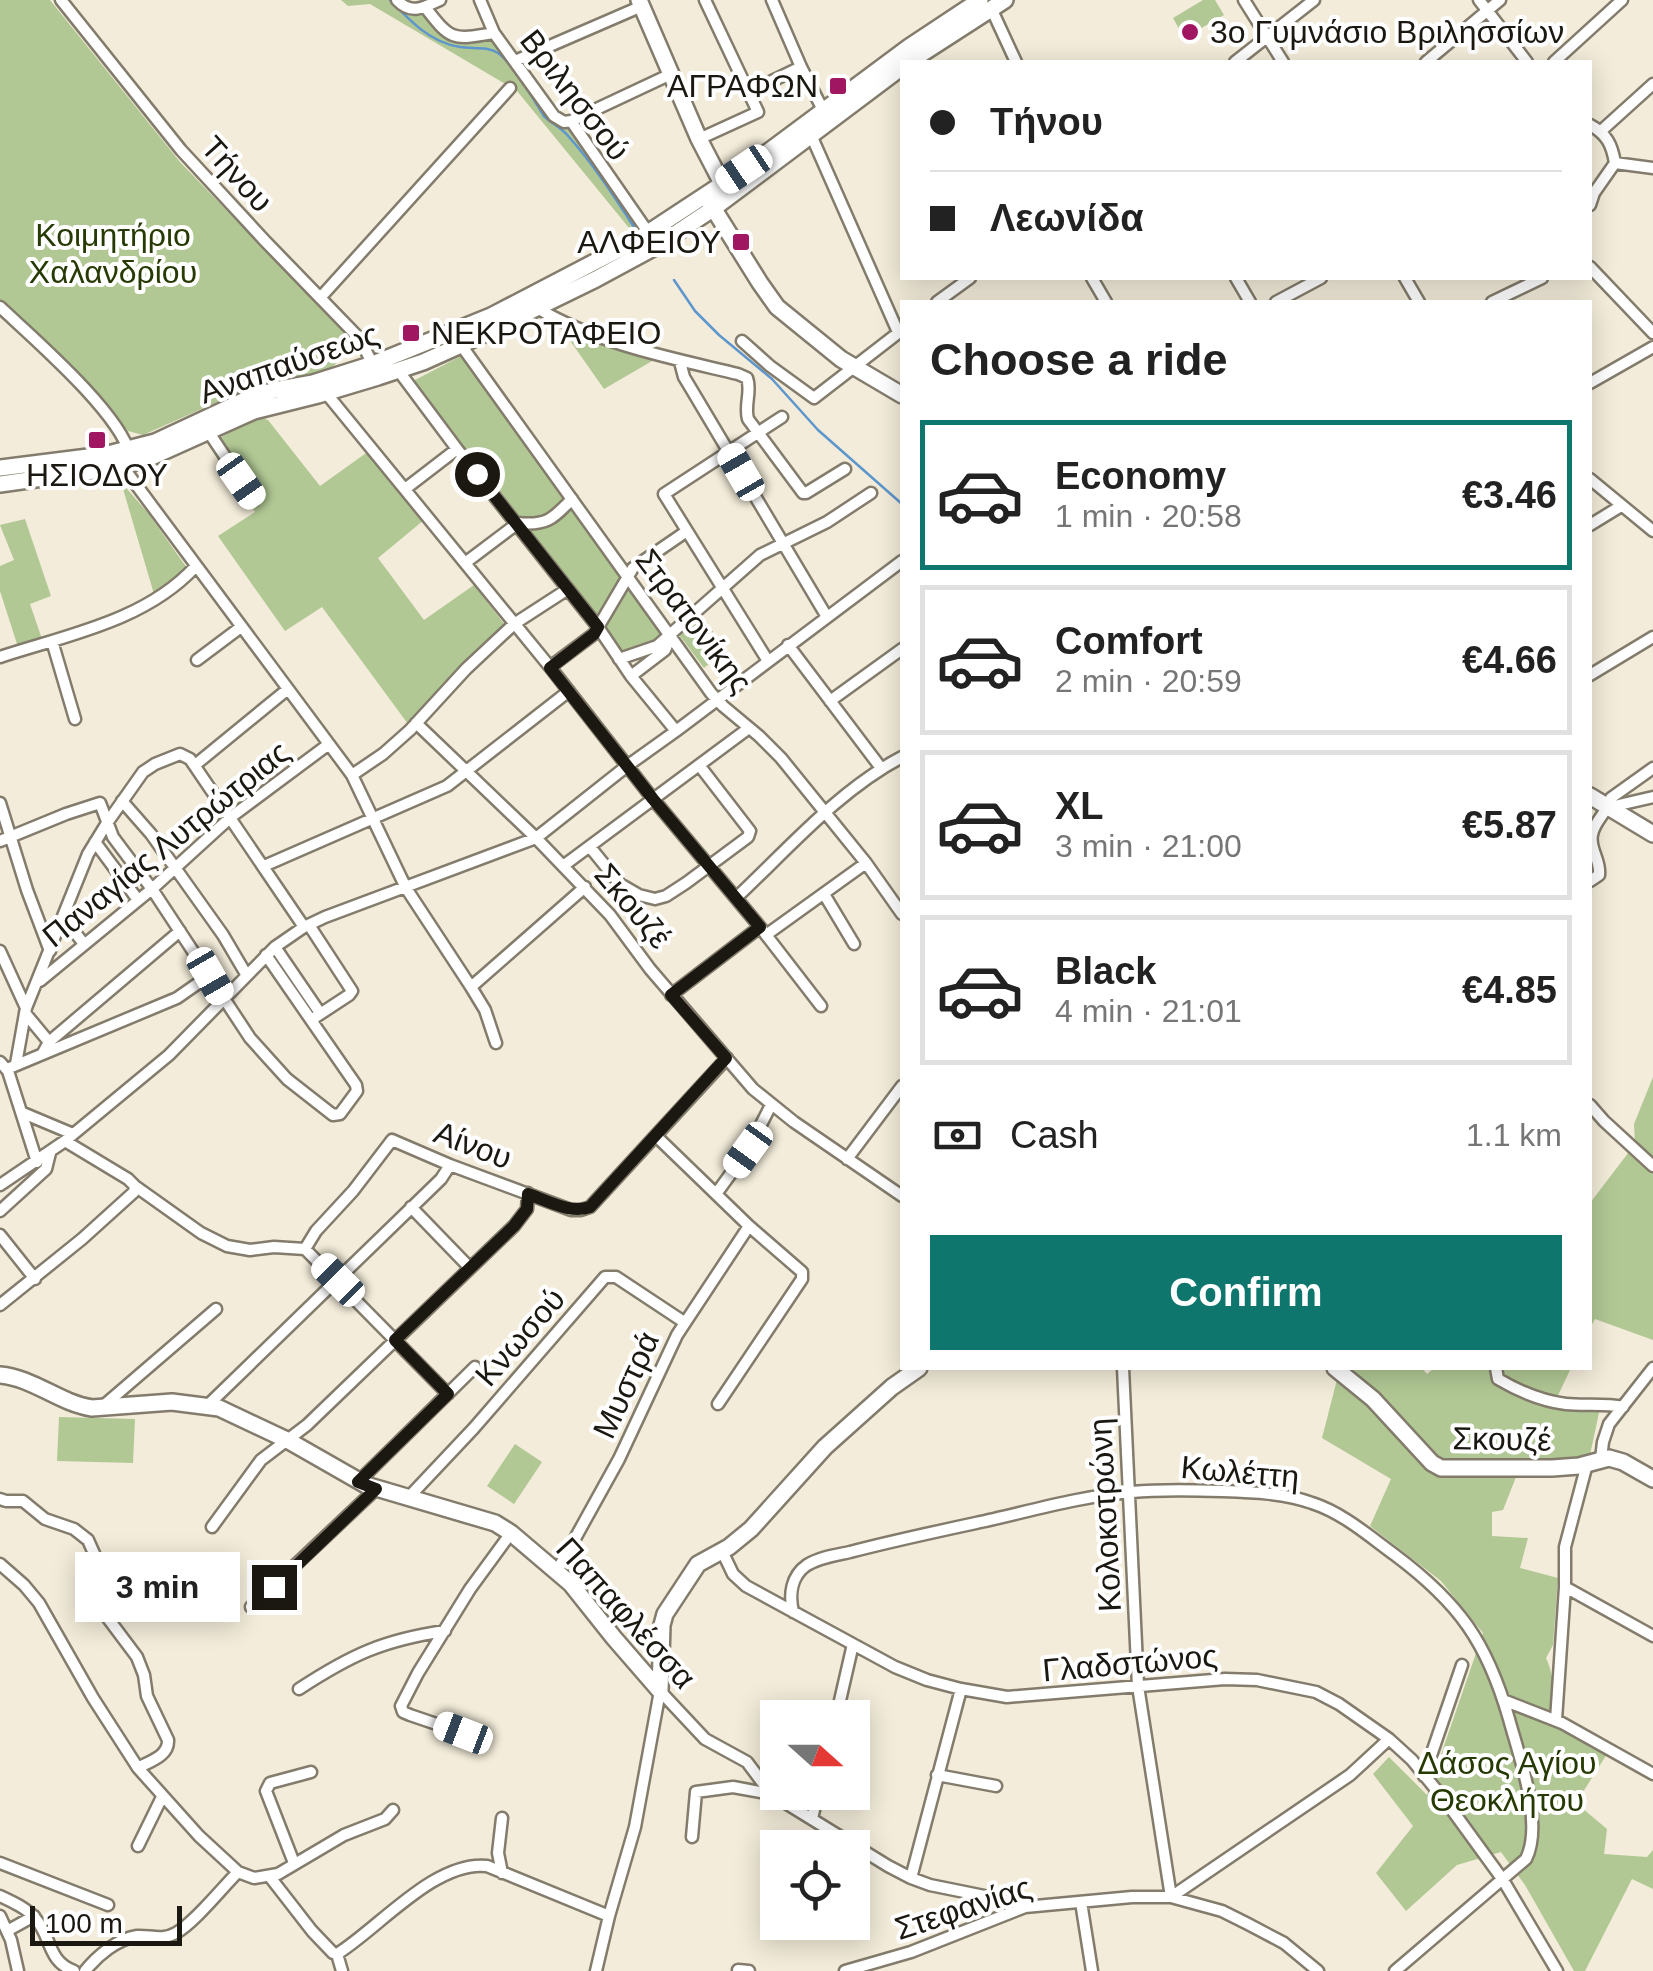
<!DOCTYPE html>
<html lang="en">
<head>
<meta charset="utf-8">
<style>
	:root { --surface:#fff; --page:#f6f6f6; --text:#222; --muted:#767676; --line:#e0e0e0; --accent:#0f766e }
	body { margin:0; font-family:Arial,sans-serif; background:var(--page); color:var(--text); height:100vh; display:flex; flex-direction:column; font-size:38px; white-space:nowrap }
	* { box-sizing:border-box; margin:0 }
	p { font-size:32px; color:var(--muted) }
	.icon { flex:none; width:55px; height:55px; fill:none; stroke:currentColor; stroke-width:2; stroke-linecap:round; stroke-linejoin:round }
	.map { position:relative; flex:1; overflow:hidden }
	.details { position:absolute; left:900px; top:300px; width:692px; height:1070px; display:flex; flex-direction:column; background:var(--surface); border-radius:0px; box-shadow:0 5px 25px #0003 }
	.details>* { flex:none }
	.guide { position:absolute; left:900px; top:60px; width:692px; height:220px; border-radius:0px; box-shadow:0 5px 25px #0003; display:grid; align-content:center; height:220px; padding:0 30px; background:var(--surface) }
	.needle { width:65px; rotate:111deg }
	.buttons { position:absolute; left:760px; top:1700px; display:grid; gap:20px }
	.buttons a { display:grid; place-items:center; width:110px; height:110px; border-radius:0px; background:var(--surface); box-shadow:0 5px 25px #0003; font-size:50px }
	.scale { position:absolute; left:30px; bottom:25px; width:152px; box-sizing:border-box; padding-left:10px; border:5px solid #1b1812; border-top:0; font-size:28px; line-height:35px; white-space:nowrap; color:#1b1812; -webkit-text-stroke:8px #fff; paint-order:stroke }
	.end { position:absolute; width:45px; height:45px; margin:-22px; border:12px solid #1b1812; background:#fff; box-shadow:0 0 0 5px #fff }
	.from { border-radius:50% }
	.bubble { position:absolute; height:70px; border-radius:0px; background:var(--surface); box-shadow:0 5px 25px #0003; font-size:32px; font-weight:700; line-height:70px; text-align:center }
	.car { position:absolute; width:30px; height:60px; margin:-30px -15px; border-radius:12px; box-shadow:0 0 8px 2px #0007; background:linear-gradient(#fff 24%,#345 0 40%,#fff 0 76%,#345 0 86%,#fff 0) }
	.guide b { display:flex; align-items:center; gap:35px; height:95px; font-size:38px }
	.guide b+b { border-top:2px solid var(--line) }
	.guide i { width:25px; height:25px; background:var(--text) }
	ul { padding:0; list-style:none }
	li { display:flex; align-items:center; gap:30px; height:150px; margin:0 20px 15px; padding:0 10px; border:5px solid var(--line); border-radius:0px }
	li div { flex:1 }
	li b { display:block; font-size:38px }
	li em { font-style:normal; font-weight:700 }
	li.active { border-color:var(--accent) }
	li>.icon { width:90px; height:90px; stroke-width:1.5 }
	h2 { padding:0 30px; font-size:45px; line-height:120px }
	.pay { display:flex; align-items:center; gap:25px; height:110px; padding:0 30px; font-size:38px }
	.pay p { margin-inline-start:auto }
	.action { display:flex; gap:20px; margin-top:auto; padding:20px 30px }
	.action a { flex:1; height:115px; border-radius:0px; background:var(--accent); color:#fff; font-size:40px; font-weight:700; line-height:115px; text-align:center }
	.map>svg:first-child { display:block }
	.green { fill:#b1c894 }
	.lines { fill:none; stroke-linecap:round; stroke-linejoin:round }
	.stream { stroke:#5d95cd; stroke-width:2.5 }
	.street-casing { stroke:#837c6c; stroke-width:15 }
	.secondary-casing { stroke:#837c6c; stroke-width:20 }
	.street { stroke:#fff; stroke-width:10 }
	.secondary { stroke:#fff; stroke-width:15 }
	.route { stroke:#1b1812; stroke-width:12 }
	.poi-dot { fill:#a01661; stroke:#fff; stroke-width:4 }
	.labels { text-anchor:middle; stroke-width:8; stroke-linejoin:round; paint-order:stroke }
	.poi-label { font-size:32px; fill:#1b1812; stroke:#fff; text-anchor:start }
	.street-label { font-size:32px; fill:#1b1812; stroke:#fff }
	.park-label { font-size:32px; fill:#273a03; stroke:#fff }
</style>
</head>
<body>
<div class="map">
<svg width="1653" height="1971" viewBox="0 0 1653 1971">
	<rect width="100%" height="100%" fill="#f3ecda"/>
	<!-- green -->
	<path class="green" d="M0 0H50L180 162 347 335 351 344 330 371 258 386 242 391 143 435 128 431 75 372 0 301Z
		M341 0H394L413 16 420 10 437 28 491 37 567 124 583 149 627 208 640 231 634 234 517 91 370 4 348 6Z
		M1203 0H1215L1224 15 1184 38 1173 18Z
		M557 322 659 357 604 389Z
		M461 356 553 478 622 576 597 618 413 381Z
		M263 418 268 420 320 486 369 451 424 520 378 558 424 620 474 585 505 625 408 724 322 607 285 631 218 536 255 512 214 441 241 426Z
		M121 482 148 513 187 568 154 594Z
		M25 519 51 596 30 604 42 639 18 647 0 591V566L14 560 0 525Z
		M627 588 663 636 648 647 622 654 603 628 622 592Z
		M700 613 726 650 704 668 677 632Z
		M1653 1077V1340L1595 1319 1590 1328V1203L1635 1144 1634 1124Z
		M1340 1368H1422L1427 1374 1434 1368H1484L1502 1372 1504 1368H1571L1553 1406 1600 1408 1590 1455 1579 1459 1516 1462V1477L1503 1510 1492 1512V1536L1528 1538 1520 1568 1558 1578 1553 1645 1546 1658C1555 1677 1555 1701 1549 1722L1607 1754 1576 1803 1607 1829 1604 1854 1647 1857 1653 1850V1889L1632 1879 1585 1971H1574L1525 1885 1501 1852 1457 1865 1406 1911 1376 1873 1413 1826 1373 1774 1389 1757 1427 1795 1483 1633 1441 1581 1370 1526 1391 1479 1322 1438Z
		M59 1417 135 1419 133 1463 57 1461Z
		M515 1444 542 1462 514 1504 487 1486Z"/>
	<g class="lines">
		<!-- stream -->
		<path class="stream" d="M390 0C410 21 431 43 460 47 473 49 487 46 498 53 509 60 536 103 544 116 552 124 562 128 569 137 594 165 615 198 636 230
			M674 280 695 311 719 335 772 379 818 430 902 504"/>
		<defs>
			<path id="street" d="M61 0 181 150 266 242 360 339 374 367
				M397 0C411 15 423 8 440 0
				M480 0 494 33 554 116 564 122 571 121 648 232
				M772 0 801 67 823 110
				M1244 0 1283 62
				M1479 0 1527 62
				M425 7C451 41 453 40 494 33
				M991 8 1016 62
				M515 61 642 6
				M1235 62 1314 0
				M1426 62 1500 0
				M1554 62 1622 0
				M749 92 801 67
				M571 121 671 74
				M1590 125C1607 134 1612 145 1615 163L1594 193 1590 205
				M1601 131 1653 84
				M811 135 898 332
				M699 139 758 112 705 0
				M1615 163 1653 168
				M1590 267 1653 333
				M1092 278 1106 302
				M1236 278 1250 302
				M1405 278 1419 302
				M320 298 510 88
				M937 302 970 278
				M1276 302 1321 278
				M1492 302 1542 278
				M0 307C33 338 120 413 130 455
				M537 308C598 344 671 358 738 374L747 378C752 391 744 405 748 419L803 493H806L845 469
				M742 341 770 366 814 398 902 330
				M461 345 711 693 723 706 759 736 781 758 866 863 902 914
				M680 362 684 377 693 392 827 617
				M398 370 457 449 598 627 631 676 676 731
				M1590 383 1653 347
				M326 393 550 667 653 799 760 927
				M208 431 254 500
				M120 463 352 775 406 888 471 987 485 1010 496 1043
				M1590 479 1653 531
				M405 489 457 449
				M1590 525 1621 506
				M465 563 518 523C546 526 553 519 572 499
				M52 641 75 719
				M788 645 881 768
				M0 657C67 635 145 621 195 567
				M619 659 657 646 760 555 827 522 871 493
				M197 660 241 627
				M768 661 664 494 782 417
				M550 667 594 634 633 568 687 531
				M1590 675 1653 637
				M631 676 665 650 671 636
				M830 701 902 649
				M416 723 536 838 610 915 650 969 753 1089 794 1122 902 1196
				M195 765 288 689
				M352 775 383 754 410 730 466 669 514 624 568 589
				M122 801 151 834 223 935 246 974
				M0 803 27 890 50 951
				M1610 807 1653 797
				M0 841 66 814 100 803 113 837 152 889 250 1038 287 1079 333 1115 340 1114 357 1091 356 1085 266 955
				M95 842 138 900
				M590 847 620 884 639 895 655 899 666 896 686 883 748 837 750 831 699 765
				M264 866 447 786 569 691
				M563 866 749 728
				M1590 881 1599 875C1601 860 1589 849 1592 835 1594 821 1608 812 1611 798L1653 768
				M824 894 854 944
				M736 898C788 849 839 790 902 757
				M63 917 84 944
				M309 925 352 991 349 995 311 1020
				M766 935 866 863
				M275 947 320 1013
				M0 951 26 1008
				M40 981 152 889 231 817 329 744
				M471 987 585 887
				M671 995 760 927 821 1006
				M25 1013 49 1042
				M43 1053 49 1042 180 931
				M0 1062 8 1071 37 1162
				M16 1064 26 1008 88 854 107 823 143 772 155 764 180 754 190 759 304 927
				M7 1069 177 998 210 975
				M1590 1105 1604 1121 1653 1166
				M23 1113 73 1134
				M656 1136 749 1226 802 1272V1279L718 1404
				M65 1141 128 1179 135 1186 201 1233 227 1246 250 1250 274 1247 305 1249
				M847 1159 902 1086
				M0 1185 65 1141 169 1055 275 947 304 927 325 917 536 838 627 766 676 731 902 561
				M716 1194 748 1150 771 1105
				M411 1207 470 1268
				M0 1211 46 1169 50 1153
				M0 1235 35 1279
				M305 1249 316 1231 353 1191 392 1140 450 1165 571 1210H581L590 1207 727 1058
				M305 1249 448 1394
				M0 1305 82 1239 134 1192 135 1186
				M1123 1368 1138 1686 1171 1897 1350 1775 1389 1739
				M1496 1368 1498 1379C1520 1392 1542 1401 1566 1404 1585 1406 1604 1403 1623 1407
				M208 1405 441 1179 450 1165
				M102 1407 216 1309
				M1601 1459 1603 1442 1609 1424 1653 1368
				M358 1482 475 1367
				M409 1497 474 1428 605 1277H616L684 1322
				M0 1499 6 1501H23L45 1519 74 1529 88 1540 101 1569V1599L104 1613 137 1657 144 1675 147 1696 168 1740C169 1756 150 1761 138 1768
				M212 1527 261 1460 307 1425 514 1226 527 1209 528 1193
				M722 1551 733 1574 746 1586 895 1667 927 1680 961 1689 1007 1697 1225 1679 1257 1680 1316 1692 1339 1704 1389 1739 1412 1760 1447 1803 1503 1880 1557 1971
				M0 1564 24 1585 39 1603 93 1698 138 1768 199 1836 238 1872 254 1878 278 1874 344 1835 385 1819 393 1810
				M557 1571 619 1459 677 1335 749 1226
				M1565 1587 1653 1636
				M251 1607 376 1489
				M793 1612C789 1595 791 1576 807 1565 820 1557 836 1555 850 1552 892 1541 934 1532 976 1523 1027 1512 1080 1496 1132 1492 1162 1489 1192 1490 1222 1491 1252 1492 1284 1493 1312 1503 1343 1513 1369 1536 1395 1555 1459 1603 1487 1642 1509 1719 1519 1756 1544 1823 1526 1859L1395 1971
				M299 1689C351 1655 383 1640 445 1631
				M660 1691 705 1739 747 1762 771 1794 888 1866 911 1878 930 1885 1004 1900 1025 1906
				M1503 1700 1562 1723 1653 1774
				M836 1718 853 1644
				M1556 1720 1565 1587V1547L1587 1464
				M463 1733 410 1715 403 1712 401 1706 418 1673 470 1589 511 1533
				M937 1775 996 1786
				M1424 1776 1462 1665
				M812 1819 818 1792
				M692 1837 696 1792 733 1787 771 1794
				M138 1846 162 1797
				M0 1863 108 1905
				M294 1863 266 1791 270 1783 311 1772
				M502 1873 498 1853 502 1818
				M270 1877 312 1931 333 1953 337 1954 342 1971
				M911 1878 961 1689
				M0 1896C13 1902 26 1908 35 1918 52 1937 47 1961 74 1971
				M1081 1902 1092 1971
				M0 1916 11 1940 18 1971
				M7 1931 34 1916
				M337 1954C378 1929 435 1860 487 1866L609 1916
				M738 1970 749 1971
				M85 1971C97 1956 117 1939 137 1936 150 1935 162 1941 176 1933 195 1922 221 1889 238 1872
				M596 1971 609 1916 635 1827 660 1691
				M845 1971 911 1952 1025 1907 1132 1897H1171L1222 1911 1248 1924 1284 1943 1318 1971"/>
			<path id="secondary" d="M639 0 699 139 725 189
				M909 62 1005 0
				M710 203 760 283 777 307 841 359 902 395
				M0 468 104 455 155 442 245 400 275 390 313 383 373 364 491 316 637 240 745 169 909 47 980 0
				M0 484 107 469 145 460 254 411 318 395 378 377 423 362 461 345 596 279 657 246 714 208 902 67
				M1590 796 1653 834
				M1335 1368 1373 1399 1432 1463 1441 1468H1552L1579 1466 1609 1458 1623 1462 1653 1479
				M0 1375C34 1378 59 1403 92 1408L172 1402 219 1408 289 1441 366 1485 495 1523 511 1533 571 1584 614 1638 660 1691
				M660 1691 662 1625 665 1614 698 1564 729 1547 751 1529 825 1447 892 1387 919 1368"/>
		</defs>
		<!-- street casing -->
		<use href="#street" class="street-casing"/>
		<!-- secondary casing -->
		<use href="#secondary" class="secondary-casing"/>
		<!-- street -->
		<use href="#street" class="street"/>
		<!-- secondary -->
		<use href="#secondary" class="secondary"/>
	</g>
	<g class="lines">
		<!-- route -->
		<path class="route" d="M274 1587 376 1489 358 1482 448 1394 395 1340 514 1226 527 1209 528 1194C548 1201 570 1214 590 1207L726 1058 671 995 760 927 653 799 550 668 594 634 598 627 477 474"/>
	</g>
	<!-- markers -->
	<g class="poi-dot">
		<circle cx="1190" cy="32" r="10"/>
		<rect x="828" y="76" width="20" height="20" rx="5"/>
		<rect x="731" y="232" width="20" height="20" rx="5"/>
		<rect x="401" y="323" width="20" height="20" rx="5"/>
		<rect x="87" y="430" width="20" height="20" rx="5"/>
	</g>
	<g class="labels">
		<!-- poi labels -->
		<g class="poi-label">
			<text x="1210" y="43">3ο Γυμνάσιο Βριλησσίων</text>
			<text x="818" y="97" text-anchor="end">ΑΓΡΑΦΩΝ</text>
			<text x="721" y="253" text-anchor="end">ΑΛΦΕΙΟΥ</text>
			<text x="431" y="344">ΝΕΚΡΟΤΑΦΕΙΟ</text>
			<text x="97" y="486" text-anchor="middle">ΗΣΙΟΔΟΥ</text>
		</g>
		<!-- street labels -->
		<g class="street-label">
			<text transform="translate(575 95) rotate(52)" y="11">Βριλησσού</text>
			<text transform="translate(237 174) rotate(48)" y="11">Τήνου</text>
			<text transform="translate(289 363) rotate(-19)" y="11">Αναπαύσεως</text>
			<text transform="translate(694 621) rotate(53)" y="11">Στρατονίκης</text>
			<text transform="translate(166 844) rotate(-39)" y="11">Παναγίας Λυτρώτριας</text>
			<text transform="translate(633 906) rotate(50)" y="11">Σκουζέ</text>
			<text transform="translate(473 1145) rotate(21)" y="11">Αίνου</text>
			<text transform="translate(520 1337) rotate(-49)" y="11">Κνωσού</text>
			<text transform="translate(626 1385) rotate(-65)" y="11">Μυστρά</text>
			<text transform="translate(1502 1439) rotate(1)" y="11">Σκουζέ</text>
			<text transform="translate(1240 1472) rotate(5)" y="11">Κωλέττη</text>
			<text transform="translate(1105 1515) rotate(-93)" y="11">Κολοκοτρώνη</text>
			<text transform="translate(626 1613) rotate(48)" y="11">Παπαφλέσσα</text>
			<text transform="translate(1130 1663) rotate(-5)" y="11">Γλαδστώνος</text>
			<text transform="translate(963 1908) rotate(-18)" y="11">Στεφανίας</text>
		</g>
		<!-- park labels -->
		<g class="park-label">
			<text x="113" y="246">Κοιμητήριο<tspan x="113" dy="37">Χαλανδρίου</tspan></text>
			<text x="1507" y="1774">Δάσος Αγίου<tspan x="1507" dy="37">Θεοκλήτου</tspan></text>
		</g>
	</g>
</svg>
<div class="buttons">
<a><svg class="needle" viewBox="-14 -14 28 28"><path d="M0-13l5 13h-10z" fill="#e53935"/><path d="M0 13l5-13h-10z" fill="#767676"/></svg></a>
<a><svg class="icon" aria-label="locate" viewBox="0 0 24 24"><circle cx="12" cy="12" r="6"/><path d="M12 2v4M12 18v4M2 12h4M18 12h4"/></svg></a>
</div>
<div class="scale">100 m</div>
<i class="end from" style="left:477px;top:474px"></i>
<i class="end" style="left:274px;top:1587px"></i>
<div class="bubble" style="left:75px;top:1552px;width:165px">3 min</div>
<i class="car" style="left:744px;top:169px;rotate:236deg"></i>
<i class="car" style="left:741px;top:472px;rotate:330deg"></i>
<i class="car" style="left:241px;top:481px;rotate:145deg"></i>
<i class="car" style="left:210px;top:976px;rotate:150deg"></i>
<i class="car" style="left:748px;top:1150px;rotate:216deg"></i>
<i class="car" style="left:338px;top:1280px;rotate:315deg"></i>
<i class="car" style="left:463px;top:1733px;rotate:291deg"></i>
<div class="guide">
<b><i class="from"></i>Τήνου</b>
<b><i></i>Λεωνίδα</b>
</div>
<section class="details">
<h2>Choose a ride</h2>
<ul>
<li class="active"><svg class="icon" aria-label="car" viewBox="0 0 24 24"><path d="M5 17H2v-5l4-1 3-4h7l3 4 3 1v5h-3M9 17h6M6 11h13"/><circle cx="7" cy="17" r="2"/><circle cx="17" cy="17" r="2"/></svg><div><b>Economy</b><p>1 min · 20:58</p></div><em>€3.46</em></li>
<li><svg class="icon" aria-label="car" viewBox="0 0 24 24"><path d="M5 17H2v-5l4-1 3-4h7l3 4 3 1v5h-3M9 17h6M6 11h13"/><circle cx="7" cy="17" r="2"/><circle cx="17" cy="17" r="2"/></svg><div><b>Comfort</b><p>2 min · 20:59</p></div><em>€4.66</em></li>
<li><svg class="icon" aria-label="car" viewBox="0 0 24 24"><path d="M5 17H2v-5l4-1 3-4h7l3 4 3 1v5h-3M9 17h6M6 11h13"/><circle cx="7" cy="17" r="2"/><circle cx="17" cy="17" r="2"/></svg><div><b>XL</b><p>3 min · 21:00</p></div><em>€5.87</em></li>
<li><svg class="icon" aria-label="car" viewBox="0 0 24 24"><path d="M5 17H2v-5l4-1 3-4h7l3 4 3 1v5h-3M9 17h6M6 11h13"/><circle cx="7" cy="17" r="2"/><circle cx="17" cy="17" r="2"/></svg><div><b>Black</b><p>4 min · 21:01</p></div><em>€4.85</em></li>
</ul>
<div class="pay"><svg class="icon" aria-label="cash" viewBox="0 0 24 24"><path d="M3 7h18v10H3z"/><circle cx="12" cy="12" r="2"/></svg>Cash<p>1.1 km</p></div>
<div class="action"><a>Confirm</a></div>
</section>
</div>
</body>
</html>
